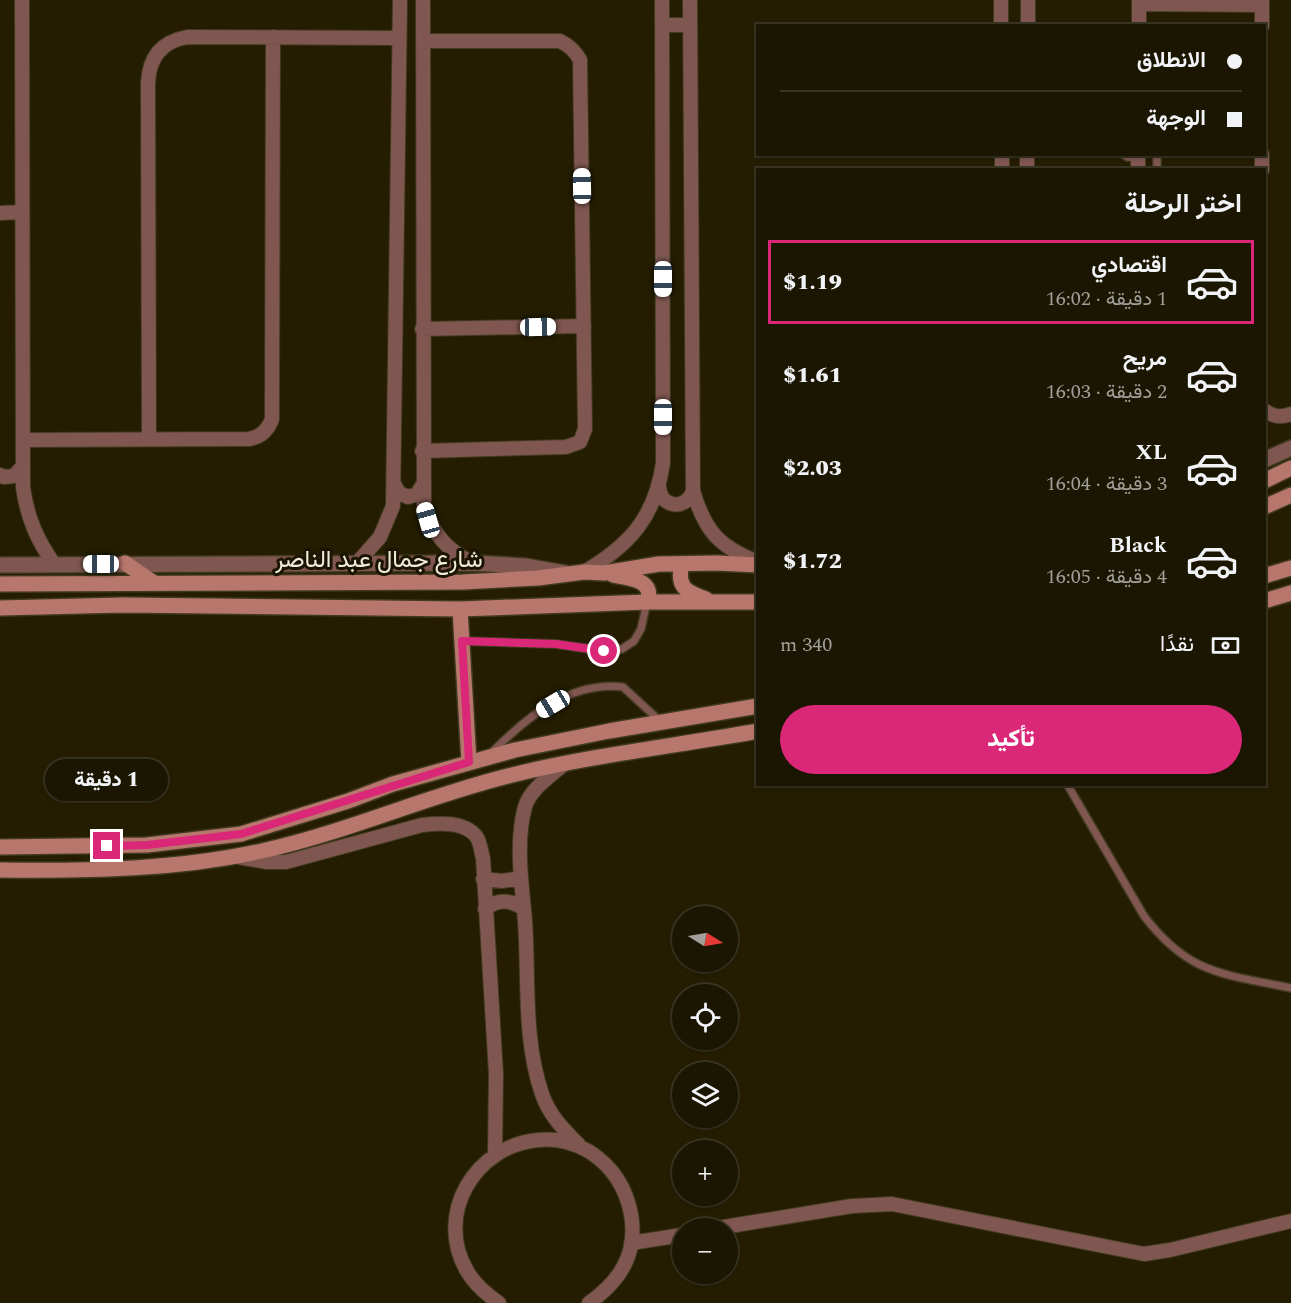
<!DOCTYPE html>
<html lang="ar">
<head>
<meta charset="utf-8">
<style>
	:root { --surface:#1b1601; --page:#241f0b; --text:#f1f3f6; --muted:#a09f99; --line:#393523; --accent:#db2777 }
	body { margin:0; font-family:Spectral,Vazirmatn,serif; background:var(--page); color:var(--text); direction:rtl; height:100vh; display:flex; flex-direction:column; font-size:22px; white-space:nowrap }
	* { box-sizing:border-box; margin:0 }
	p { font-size:20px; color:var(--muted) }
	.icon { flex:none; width:33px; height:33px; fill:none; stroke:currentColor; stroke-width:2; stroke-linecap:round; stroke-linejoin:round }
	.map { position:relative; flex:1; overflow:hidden; direction:ltr }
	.side { position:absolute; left:756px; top:168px; width:510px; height:618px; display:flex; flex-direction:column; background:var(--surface); border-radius:0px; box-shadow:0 2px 4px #0004,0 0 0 2px var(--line); direction:rtl }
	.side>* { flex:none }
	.guide { position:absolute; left:756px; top:24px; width:510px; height:132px; border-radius:0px; box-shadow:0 2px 4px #0004,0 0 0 2px var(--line); direction:rtl; display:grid; align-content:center; height:132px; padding:0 24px; background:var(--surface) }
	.needle { width:39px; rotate:101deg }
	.tools { position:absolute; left:672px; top:906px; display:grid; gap:12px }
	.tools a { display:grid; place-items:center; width:66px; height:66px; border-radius:50%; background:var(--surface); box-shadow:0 2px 4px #0004,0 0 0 2px var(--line); font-size:30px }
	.end { position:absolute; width:27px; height:27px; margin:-14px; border:8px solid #db2777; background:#fff; box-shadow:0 0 0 3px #fff }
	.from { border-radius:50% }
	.bubble { position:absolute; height:42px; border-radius:21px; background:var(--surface); box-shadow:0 2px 4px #0004,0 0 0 2px var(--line); font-size:20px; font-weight:800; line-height:42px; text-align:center; direction:rtl }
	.car { position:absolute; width:18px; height:36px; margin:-18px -9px; border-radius:8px; box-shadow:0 0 4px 2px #0007; background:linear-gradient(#fff 24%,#345 0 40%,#fff 0 76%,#345 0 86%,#fff 0) }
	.guide b { display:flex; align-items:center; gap:21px; height:57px; font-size:22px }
	.guide b+b { border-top:2px solid var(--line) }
	.guide i { width:15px; height:15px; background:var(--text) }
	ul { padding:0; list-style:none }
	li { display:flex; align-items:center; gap:18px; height:84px; margin:0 12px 9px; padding:0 12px; border:3px solid transparent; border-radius:0px }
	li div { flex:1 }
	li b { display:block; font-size:22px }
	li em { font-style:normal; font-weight:800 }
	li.on { border-color:var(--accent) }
	li>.icon { width:54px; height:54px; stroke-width:1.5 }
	h2 { padding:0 24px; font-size:27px; line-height:72px }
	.pay { display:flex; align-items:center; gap:15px; height:66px; padding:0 24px; font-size:22px }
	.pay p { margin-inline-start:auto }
	.action { display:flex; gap:12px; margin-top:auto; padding:12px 24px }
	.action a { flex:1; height:69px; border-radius:36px; background:var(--accent); color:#fff; font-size:24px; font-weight:800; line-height:69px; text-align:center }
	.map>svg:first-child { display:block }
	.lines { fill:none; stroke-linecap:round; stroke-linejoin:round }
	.service-casing { stroke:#413a20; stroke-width:10 }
	.minor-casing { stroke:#413a20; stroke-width:16 }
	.tertiary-casing { stroke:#413a20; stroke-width:18 }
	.secondary-casing { stroke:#413a20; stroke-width:18 }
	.service { stroke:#7f5750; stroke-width:7 }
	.minor { stroke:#7f5750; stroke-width:14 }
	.tertiary { stroke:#7f5750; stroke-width:15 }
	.secondary { stroke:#b8776c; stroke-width:15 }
	.route { stroke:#db2777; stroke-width:8 }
	.labels { text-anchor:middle; stroke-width:6; stroke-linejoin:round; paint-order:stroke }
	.street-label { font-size:24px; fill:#f0ecdb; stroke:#1a1400 }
</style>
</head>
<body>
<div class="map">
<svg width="1291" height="1303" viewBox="0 0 1291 1303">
	<rect width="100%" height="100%" fill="#241d01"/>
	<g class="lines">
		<defs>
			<path id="service" d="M1123 154 1127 157 1138 158
				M1157 170V154
				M462 641 556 644 604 651 622 649 634 641 641 629 647 602
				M492 752C527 717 570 681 623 687L660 721
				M1067 784 1144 916C1189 975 1224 974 1291 988"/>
			<path id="minor" d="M22 0 23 487C27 517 37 540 54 564
				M423 0 424 504C432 533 446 550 473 563
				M690 0 693 491C705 531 719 547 758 562
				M1001 0V26
				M1262 0V26
				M1139 4 1262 5
				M662 25H690
				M1028 26V0
				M1139 26V0
				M1002 154V170
				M1262 154V170
				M1027 170V154
				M1138 170V154
				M0 213 22 212
				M422 329 584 326
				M1264 410C1273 417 1281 418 1291 414
				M149 439 148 83C149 58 161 42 187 37L399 38
				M23 440 249 439C261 437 268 430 272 419L273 37
				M422 451 566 447 580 442 585 429 580 60C575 51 570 46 560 41H423
				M0 475 4 477 14 476 23 466
				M394 484 399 493 408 497 417 494 422 486
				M659 486C660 508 686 511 693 491
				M357 563 380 537 393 506 400 0
				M584 572C630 545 655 517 663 463L662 0
				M564 764C551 776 530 789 525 807 515 843 522 885 525 921 529 978 523 1039 542 1094 549 1115 564 1130 579 1145
				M238 857 267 862H286L422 825C438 823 464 821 476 836 480 841 481 851 483 858L496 1074 495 1154
				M483 879 502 881 521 878
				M485 909C498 899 510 899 524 909
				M718 1228 852 1206 892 1204 1144 1254 1170 1250 1291 1221
				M631 1243 682 1235
				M499 1303C486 1294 475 1285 467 1271 434 1214 475 1146 538 1140 556 1138 575 1143 590 1152 613 1167 626 1188 631 1214 638 1254 620 1281 589 1303"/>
			<path id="tertiary" d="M1264 460 1291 448
				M0 565 473 563 525 566 565 573"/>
			<path id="secondary" d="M1264 481 1291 468
				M1264 507 1291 495
				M125 563 154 583
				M682 564C676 587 686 592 706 599
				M613 575C630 579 655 579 647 602
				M1264 576 1291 568
				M0 584 463 582 538 578 584 572 604 573 659 564 717 563 758 565
				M1264 601 1291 593
				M0 608 122 605 460 609 647 602H758
				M460 609 469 762
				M0 847 147 845 241 834 348 801 393 784 515 750 609 731 758 706
				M0 870C89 871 179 870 266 850 350 831 429 795 512 775 593 755 676 746 758 731"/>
		</defs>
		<!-- service casing -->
		<use href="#service" class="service-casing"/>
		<!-- minor casing -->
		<use href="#minor" class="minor-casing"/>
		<!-- tertiary casing -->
		<use href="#tertiary" class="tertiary-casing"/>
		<!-- secondary casing -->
		<use href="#secondary" class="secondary-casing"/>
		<!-- service -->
		<use href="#service" class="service"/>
		<!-- minor -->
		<use href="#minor" class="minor"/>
		<!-- tertiary -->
		<use href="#tertiary" class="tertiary"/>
		<!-- secondary -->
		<use href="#secondary" class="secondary"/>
	</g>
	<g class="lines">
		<!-- route -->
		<path class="route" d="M107 846 147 845 241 834 469 762 462 641 556 644 604 651"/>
	</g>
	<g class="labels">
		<!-- street labels -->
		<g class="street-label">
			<text x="379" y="567">شارع جمال عبد الناصر</text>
		</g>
	</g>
</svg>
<div class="tools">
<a><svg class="needle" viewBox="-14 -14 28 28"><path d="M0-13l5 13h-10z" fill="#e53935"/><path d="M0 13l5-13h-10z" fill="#a09f99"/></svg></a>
<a><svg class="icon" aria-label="locate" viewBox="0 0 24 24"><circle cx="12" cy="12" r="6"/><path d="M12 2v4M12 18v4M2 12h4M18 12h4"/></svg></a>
<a><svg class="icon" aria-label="layers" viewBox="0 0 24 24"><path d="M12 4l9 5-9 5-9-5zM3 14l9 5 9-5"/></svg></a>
<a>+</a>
<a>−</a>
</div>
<i class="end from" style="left:604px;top:651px"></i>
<i class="end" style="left:107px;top:846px"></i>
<div class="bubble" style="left:45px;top:759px;width:123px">1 دقيقة</div>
<i class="car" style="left:582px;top:186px;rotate:359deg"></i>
<i class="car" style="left:663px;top:279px;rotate:180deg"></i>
<i class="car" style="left:538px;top:327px;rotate:89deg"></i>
<i class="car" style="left:663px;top:417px;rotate:180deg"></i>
<i class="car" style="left:428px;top:520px;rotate:344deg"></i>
<i class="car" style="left:101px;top:564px;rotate:270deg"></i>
<i class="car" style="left:553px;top:704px;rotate:239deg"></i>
<div class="guide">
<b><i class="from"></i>الانطلاق</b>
<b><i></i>الوجهة</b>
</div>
<section class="side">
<h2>اختر الرحلة</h2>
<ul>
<li class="on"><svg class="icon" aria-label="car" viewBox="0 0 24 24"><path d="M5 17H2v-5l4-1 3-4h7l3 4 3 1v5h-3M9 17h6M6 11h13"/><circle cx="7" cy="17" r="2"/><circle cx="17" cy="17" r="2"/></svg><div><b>اقتصادي</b><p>1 دقيقة · 16:02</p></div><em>$1.19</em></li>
<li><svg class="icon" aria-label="car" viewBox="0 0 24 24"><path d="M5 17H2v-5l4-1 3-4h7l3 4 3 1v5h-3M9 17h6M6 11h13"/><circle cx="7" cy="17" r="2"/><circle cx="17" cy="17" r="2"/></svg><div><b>مريح</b><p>2 دقيقة · 16:03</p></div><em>$1.61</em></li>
<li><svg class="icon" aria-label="car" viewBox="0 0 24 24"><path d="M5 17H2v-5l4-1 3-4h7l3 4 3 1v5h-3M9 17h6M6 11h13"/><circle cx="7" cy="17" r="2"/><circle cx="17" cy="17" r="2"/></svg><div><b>XL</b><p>3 دقيقة · 16:04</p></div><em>$2.03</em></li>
<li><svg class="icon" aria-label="car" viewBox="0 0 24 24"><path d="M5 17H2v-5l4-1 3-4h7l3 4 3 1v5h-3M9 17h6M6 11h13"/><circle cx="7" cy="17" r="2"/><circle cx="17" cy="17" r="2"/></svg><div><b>Black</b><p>4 دقيقة · 16:05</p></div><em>$1.72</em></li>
</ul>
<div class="pay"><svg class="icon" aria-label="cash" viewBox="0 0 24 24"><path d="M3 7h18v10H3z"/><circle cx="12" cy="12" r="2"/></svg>نقدًا<p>340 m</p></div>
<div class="action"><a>تأكيد</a></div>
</section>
</div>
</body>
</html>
